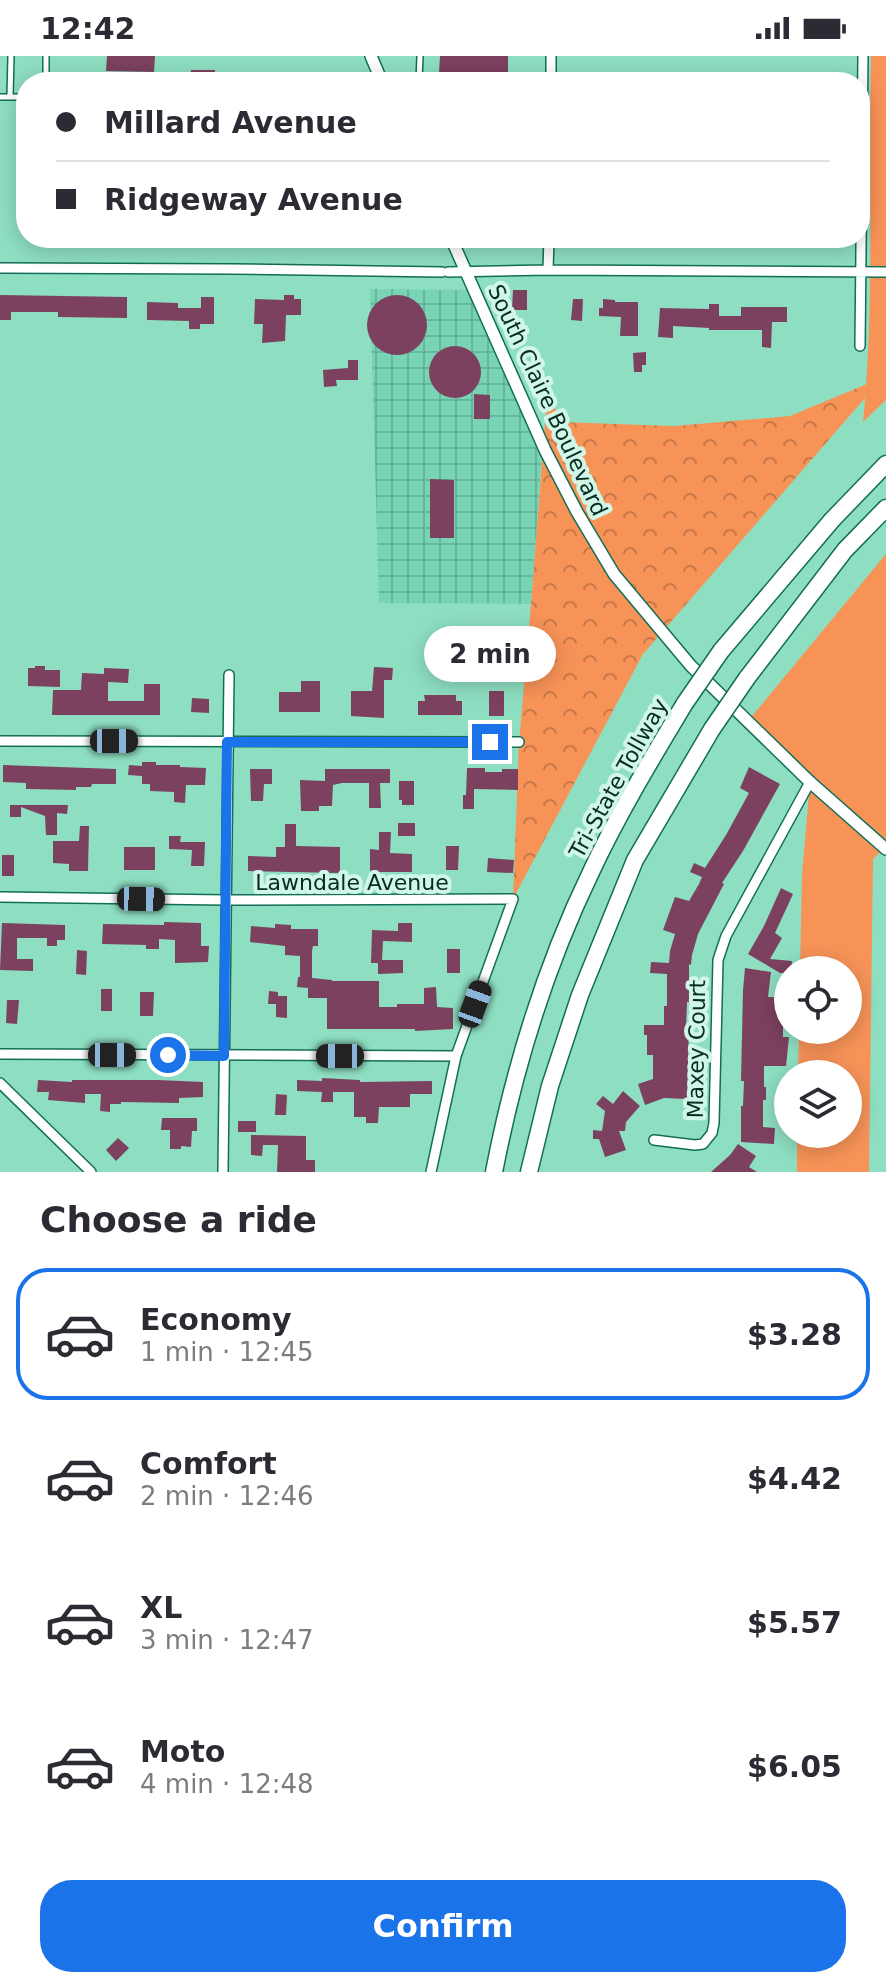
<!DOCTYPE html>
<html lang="en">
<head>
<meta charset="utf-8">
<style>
	:root { --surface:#fff; --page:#f2f2f3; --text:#2b2b33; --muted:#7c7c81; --line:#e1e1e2; --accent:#1a73e8 }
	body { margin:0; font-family:"DejaVu Sans",sans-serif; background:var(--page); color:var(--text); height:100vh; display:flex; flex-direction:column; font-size:30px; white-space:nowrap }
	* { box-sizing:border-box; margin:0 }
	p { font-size:26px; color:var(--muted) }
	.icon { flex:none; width:44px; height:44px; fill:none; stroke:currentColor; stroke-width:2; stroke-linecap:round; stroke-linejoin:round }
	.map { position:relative; height:1116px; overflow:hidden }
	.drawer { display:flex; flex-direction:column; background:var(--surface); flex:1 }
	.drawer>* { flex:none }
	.hud { position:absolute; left:16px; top:16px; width:854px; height:176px; border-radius:32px; box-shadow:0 4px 20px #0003; display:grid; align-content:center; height:176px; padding:0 40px; background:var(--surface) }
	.fabs { position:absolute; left:774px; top:900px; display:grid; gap:16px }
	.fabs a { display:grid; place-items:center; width:88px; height:88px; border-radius:50%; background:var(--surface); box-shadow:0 4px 20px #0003; font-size:40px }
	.end { position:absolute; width:36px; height:36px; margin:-18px; border:10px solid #1a73e8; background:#fff; box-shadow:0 0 0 4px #fff }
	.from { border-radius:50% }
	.bubble { position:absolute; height:56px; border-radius:28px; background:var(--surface); box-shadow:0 4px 20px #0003; font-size:26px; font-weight:800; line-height:56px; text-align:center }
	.car { position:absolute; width:24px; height:48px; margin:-24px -12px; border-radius:10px; box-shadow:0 0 6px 2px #0007; background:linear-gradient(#222 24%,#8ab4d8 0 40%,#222 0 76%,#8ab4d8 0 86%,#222 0) }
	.hud b { display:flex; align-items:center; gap:28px; height:76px; font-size:30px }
	.hud b+b { border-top:2px solid var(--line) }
	.hud i { width:20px; height:20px; background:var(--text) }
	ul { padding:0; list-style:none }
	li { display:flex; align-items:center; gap:24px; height:132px; margin:0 16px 12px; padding:0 24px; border:4px solid transparent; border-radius:32px }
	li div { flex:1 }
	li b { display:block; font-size:30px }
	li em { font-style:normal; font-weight:800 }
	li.active { border-color:var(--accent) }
	li>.icon { width:72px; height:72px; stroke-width:1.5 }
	h2 { padding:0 40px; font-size:36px; line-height:96px }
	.button { display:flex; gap:16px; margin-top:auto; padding:16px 40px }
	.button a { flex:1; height:92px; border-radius:32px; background:var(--accent); color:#fff; font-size:32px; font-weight:800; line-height:92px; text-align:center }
	.status { display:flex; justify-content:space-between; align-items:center; height:56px; padding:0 40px; background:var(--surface); direction:ltr }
	.status svg { height:22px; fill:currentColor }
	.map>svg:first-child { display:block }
	.industrial { fill:url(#industrial-grid) }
	.grass { fill:#f89358 }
	.forest { fill:url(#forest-crowns) }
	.building { fill:#7c415f }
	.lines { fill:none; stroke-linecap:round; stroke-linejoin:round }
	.service-casing { stroke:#126e56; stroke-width:8 }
	.minor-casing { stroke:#126e56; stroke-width:12 }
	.tertiary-casing { stroke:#126e56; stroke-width:14 }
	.motorway-casing { stroke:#126e56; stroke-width:19 }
	.service { stroke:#fff; stroke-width:5 }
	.minor { stroke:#fff; stroke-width:9 }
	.tertiary { stroke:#fff; stroke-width:11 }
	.motorway { stroke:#fff; stroke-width:16 }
	.motorway-bridge-casing { stroke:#126e56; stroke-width:19; stroke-linecap:butt }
	.motorway-bridge { stroke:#fff; stroke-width:16 }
	.route { stroke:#1a73e8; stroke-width:10 }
	.labels { text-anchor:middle; stroke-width:8; stroke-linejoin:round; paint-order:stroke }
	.street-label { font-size:22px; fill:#082c21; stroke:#d0f6e7 }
</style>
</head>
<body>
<div class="status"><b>12:42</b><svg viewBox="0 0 49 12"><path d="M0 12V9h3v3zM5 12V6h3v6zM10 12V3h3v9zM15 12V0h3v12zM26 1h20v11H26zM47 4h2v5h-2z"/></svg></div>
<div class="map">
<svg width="886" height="1116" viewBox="0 0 886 1116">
	<defs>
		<pattern id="industrial-grid" width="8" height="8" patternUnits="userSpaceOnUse" patternTransform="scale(2)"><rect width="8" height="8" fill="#78d4b5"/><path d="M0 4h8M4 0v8" fill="none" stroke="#66b69b"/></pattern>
		<pattern id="forest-crowns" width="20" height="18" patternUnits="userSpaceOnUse" patternTransform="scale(2)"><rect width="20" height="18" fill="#f89358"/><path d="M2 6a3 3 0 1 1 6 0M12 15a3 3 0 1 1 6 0" fill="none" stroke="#c77848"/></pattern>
	</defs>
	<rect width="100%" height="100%" fill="#8edfc2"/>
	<!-- industrial -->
	<path class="industrial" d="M370 233 469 234 542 399 531 548 379 547Z"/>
	<!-- grass -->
	<path class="grass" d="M871 0H886V344L863 366C875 245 868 122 871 0Z
		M886 498V780L885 791 873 803 869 1116H797V1078H848V1018H798L799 974H848V914H800L802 818 810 726 748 665Z"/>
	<!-- forest -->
	<path class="forest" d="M867 328 865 342 643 598 513 843 519 686 531 548 548 329 559 366 674 370 790 360Z"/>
	<!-- building -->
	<path class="building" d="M107 0H155L154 16 106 15Z
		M440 0H508V16H470V26H454V17H439Z
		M191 14H215V26H191Z
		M513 234H527V254H512Z
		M367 269a30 30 0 1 1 60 0a30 30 0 1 1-60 0Z
		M0 239 127 241V262L58 261V256H11V264H0Z
		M284 239H294V243H301V259H286L285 285 262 287 263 268H254L255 243 284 244Z
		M201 241H214V268H200V273H189V265L147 264V246L178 247V252H201Z
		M573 243H583L582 265 571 264Z
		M603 243 615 244V246H638V280H620L621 261 599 260V252H603Z
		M709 248H719V260H741V251H787V266H772L771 292 762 291V274H709V272L673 270V282L658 281 660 252 709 253Z
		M429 316a26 26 0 1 1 52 0a26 26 0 1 1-52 0Z
		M646 296V309H642V316H634L633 297Z
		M348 304H358V324H336L337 330 324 331 323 314 348 312Z
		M474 338 490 339V363H474Z
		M430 423 454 424V482H430Z
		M35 610H45V614H60V631L28 630V612H35Z
		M374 611 393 612 392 624H384V662L351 660V635H372Z
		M104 612 129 613 128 627 108 626V645H144V628H160V659H52L53 634H81L82 617 104 618Z
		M301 625H320V656H279V636H301Z
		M489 635H504V660H489Z
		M424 639H456V645H462V659H418V645H425Z
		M192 642 209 643V657L191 656Z
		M142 706H156V709H180V711L206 712 205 729H186L185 747 174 746V736L150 735V728H142V720L128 719 129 709 142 710Z
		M3 709 116 713V728H92L91 731H76V734L26 733V727L3 726Z
		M749 711 780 728 743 795 722 827 724 828 698 878 692 899 691 909 689 908V946H687L686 972H689L687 1043 664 1042 645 1049 638 1028 653 1023V999H647V979H644V969H664V950H667V918L650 917 651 906 669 907 670 895 675 878 663 874 675 841 689 845 699 828 702 821 690 816 694 807 705 812 726 779 749 737 740 732Z
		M467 712H485V716H502V713H518V734L474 733V753H463V739H466Z
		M250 713H272V728H264L263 745H251Z
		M325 713H390V727H380L381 752H369V727H342L333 729 332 750H319V755H301L300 724 325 725Z
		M399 725H414V749H402V744H399Z
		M10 749H68L67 758 57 757V779H46L45 760 21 751V761H10Z
		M398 767H415V780H398Z
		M285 768H296V790L340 791V817L248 815V800L276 801V791H285Z
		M80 770H89L88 815H69V808L53 807V785H79Z
		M379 776H391L390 797 412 798V816H370V793L379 794Z
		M169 780H181L180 786H205L204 810H191L192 794 169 793Z
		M446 790H459L458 814H446Z
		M124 791H155V814H124Z
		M2 799H14V820H2Z
		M488 802 514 804 513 817 487 816Z
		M781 832 793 838 775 877 782 882 770 903 792 905 791 914H788V917H780L748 898 764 870Z
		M164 866 201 867V890H209L208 906 175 907V884L159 883V893H146V889L102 888 103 868 164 869Z
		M2 867 65 869V884H57V890H47V882H17V903H33V915L0 914Z
		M398 867H412V886L383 885 382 904H403V917L378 918V907H371L372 874 398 875Z
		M275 868 291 869V873H318V890H313L312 895V922L332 924V925H379V951H397V948H424V932L436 931 437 951 453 952V973L415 975V973H327V942H308V932L297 931 298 921H300V900L285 899V890L250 886 251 870 275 872Z
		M447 893H460V917H447Z
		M77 894 87 895 86 919 76 918Z
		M745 912 771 916 768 941 788 942V954H783V981H789L786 1010H764V1031H766V1044H763V1071L775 1072 774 1088 741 1086V1050H743L744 1025H741L743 934Z
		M101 933H112V955H101Z
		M269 935 278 936V940H287V962L276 961V948H268Z
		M140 936H154L153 960H140Z
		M7 944H19L17 968 6 967Z
		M322 1022 360 1024V1026L432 1025V1038H410V1051H379L378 1067H366V1061H354V1036H333V1046H321L322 1036 297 1035V1024L322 1025Z
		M38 1024 72 1026V1024H158L203 1026V1041L179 1042V1047L121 1046V1048H110V1056L100 1055 101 1038H85V1047L48 1044 49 1036H37Z
		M623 1035 640 1050 626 1066 625 1075H619L626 1094 605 1101 599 1083H593V1074L602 1075 605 1055 596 1048 603 1040 613 1048Z
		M276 1038 287 1039 286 1059H275Z
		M162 1062H197V1075H192L191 1091 181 1090V1093H170V1074H161Z
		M238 1065H256V1076H238Z
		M251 1079 306 1080V1104H315V1116H277L278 1089H263L262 1100 251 1099Z
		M118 1082 129 1092 116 1105 106 1094Z
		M738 1088 756 1100 749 1111 757 1116H711L730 1099Z"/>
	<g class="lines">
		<defs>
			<path id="service" d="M46 0V26
				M419 26 420 0
				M482 26V23H513V26
				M0 41H26
				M10 41 11 0"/>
			<path id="minor" d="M551 26V0
				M0 212 232 213 442 216
				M548 214 549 182
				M448 216 548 214 886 216
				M860 290 863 0
				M0 685 519 686
				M0 841 226 844 513 843 456 1000 431 1116
				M0 998 456 1000
				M0 1027 91 1116
				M654 1084 695 1089 703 1088 712 1077 714 1067 718 904 726 880 810 726
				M223 1116 229 619"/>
			<path id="tertiary" d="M371 0 382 26
				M451 182 545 394 577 456 614 518 691 610 810 726 886 793"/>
			<path id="motorway" d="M721 595 832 464 886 408
				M747 622 845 494 886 452
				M494 1116C514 1013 545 911 591 816 618 758 652 702 685 647
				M529 1116 550 1030 580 939 635 804 712 673"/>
		</defs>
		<!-- service casing -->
		<use href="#service" class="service-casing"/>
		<!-- minor casing -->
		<use href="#minor" class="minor-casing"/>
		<!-- tertiary casing -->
		<use href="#tertiary" class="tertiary-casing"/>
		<!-- motorway casing -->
		<use href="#motorway" class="motorway-casing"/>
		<!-- service -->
		<use href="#service" class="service"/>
		<!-- minor -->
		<use href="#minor" class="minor"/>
		<!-- tertiary -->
		<use href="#tertiary" class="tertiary"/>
		<!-- motorway -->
		<use href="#motorway" class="motorway"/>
		<defs>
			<path id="motorway-bridge" d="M685 647 721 595
				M712 673 747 622"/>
		</defs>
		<!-- motorway-bridge casing -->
		<use href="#motorway-bridge" class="motorway-bridge-casing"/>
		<!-- motorway-bridge -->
		<use href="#motorway-bridge" class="motorway-bridge"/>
	</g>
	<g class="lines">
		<!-- route -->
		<path class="route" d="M168 999 224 1000 227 686H490"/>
	</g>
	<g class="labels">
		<!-- street labels -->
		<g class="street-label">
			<text transform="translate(548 344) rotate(65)" y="8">South Claire Boulevard</text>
			<text transform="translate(618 722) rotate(-61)" y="8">Tri-State Tollway</text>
			<text x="352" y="834">Lawndale Avenue</text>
			<text transform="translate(696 993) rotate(-89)" y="8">Maxey Court</text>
		</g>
	</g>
</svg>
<div class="fabs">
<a><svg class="icon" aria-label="locate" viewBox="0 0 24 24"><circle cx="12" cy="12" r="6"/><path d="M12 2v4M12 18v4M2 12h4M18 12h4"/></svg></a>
<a><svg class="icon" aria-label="layers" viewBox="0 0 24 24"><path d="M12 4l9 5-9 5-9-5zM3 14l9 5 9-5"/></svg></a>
</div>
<i class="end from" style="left:168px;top:999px"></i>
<i class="end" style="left:490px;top:686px"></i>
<div class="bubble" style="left:424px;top:570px;width:132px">2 min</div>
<i class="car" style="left:114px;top:685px;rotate:90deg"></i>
<i class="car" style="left:141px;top:843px;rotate:91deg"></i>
<i class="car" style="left:475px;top:948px;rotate:20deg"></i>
<i class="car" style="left:112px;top:999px;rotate:90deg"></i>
<i class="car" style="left:340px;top:1000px;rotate:270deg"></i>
<div class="hud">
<b><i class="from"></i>Millard Avenue</b>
<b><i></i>Ridgeway Avenue</b>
</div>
</div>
<section class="drawer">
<h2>Choose a ride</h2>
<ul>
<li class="active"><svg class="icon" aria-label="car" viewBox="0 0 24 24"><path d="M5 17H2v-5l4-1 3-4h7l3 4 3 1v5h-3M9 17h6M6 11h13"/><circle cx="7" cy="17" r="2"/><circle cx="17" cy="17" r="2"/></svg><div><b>Economy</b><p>1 min · 12:45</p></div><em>$3.28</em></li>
<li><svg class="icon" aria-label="car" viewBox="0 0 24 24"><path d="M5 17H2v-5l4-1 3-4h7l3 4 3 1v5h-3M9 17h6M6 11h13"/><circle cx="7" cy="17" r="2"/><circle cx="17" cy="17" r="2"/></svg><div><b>Comfort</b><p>2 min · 12:46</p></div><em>$4.42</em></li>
<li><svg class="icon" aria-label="car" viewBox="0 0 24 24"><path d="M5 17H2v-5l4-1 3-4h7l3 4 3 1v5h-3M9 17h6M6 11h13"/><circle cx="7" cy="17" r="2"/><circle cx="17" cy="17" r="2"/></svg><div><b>XL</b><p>3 min · 12:47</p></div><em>$5.57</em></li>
<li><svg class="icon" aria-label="car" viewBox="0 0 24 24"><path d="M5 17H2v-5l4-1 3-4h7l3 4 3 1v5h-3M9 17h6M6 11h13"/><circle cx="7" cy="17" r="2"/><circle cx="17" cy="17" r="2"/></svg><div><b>Moto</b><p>4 min · 12:48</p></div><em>$6.05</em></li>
</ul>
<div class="button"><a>Confirm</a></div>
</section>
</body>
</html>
